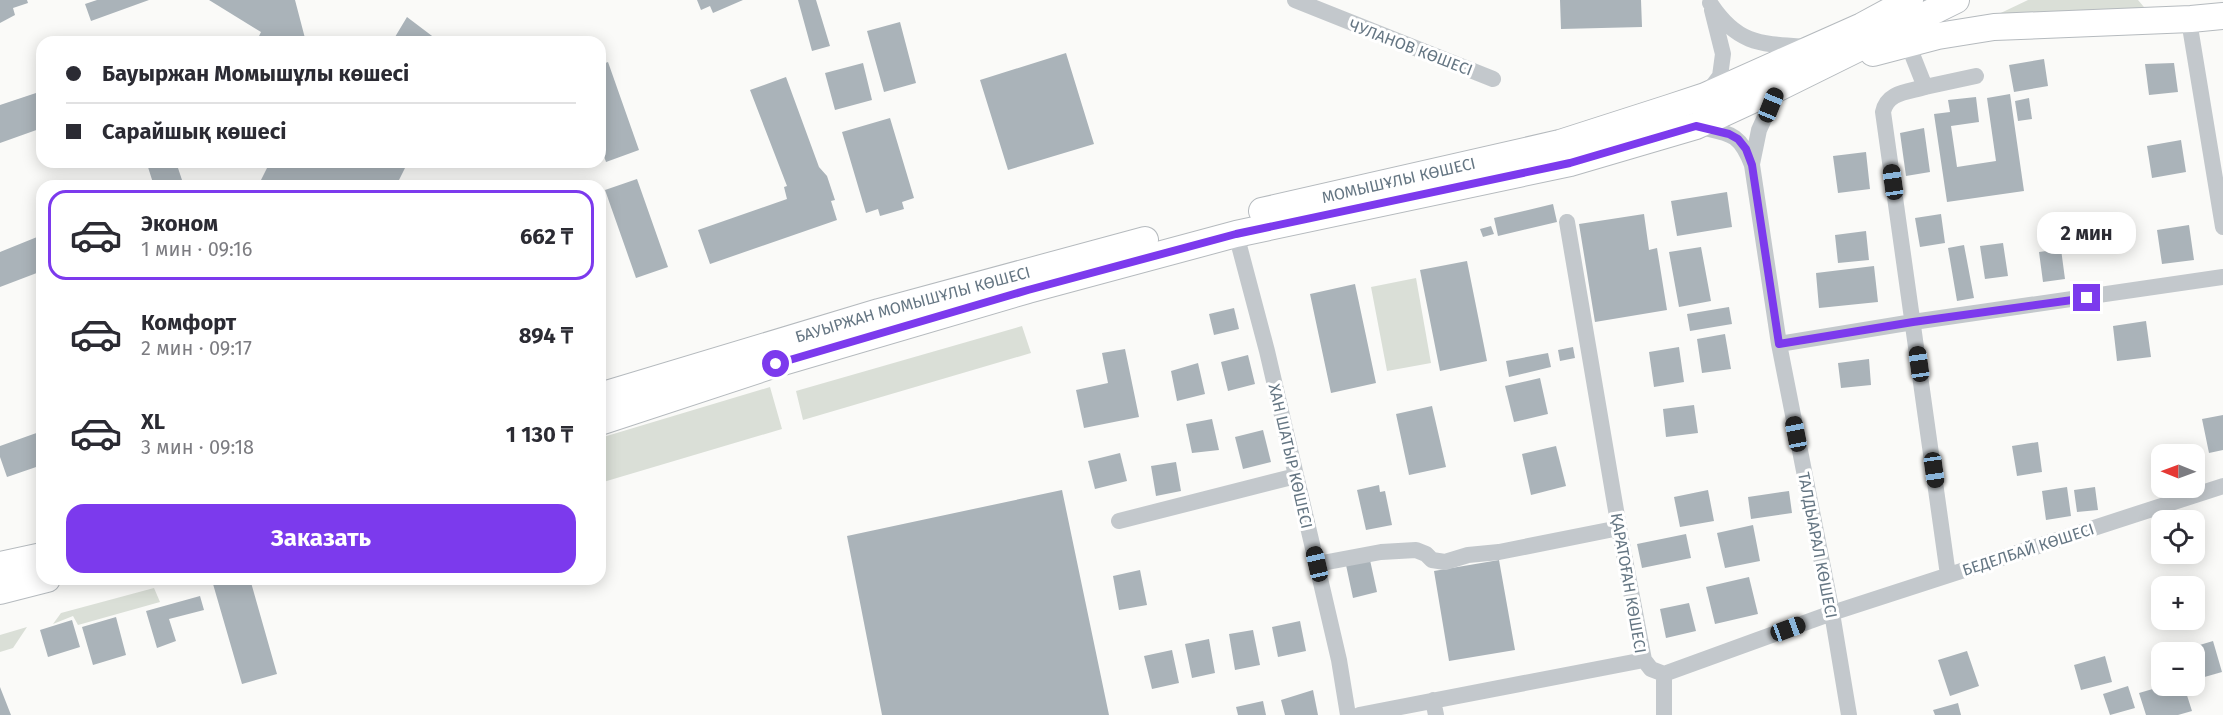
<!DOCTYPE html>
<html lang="ru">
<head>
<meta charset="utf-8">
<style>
	:root { --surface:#fff; --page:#f7f7f7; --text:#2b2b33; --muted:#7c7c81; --line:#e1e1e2; --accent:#7c3aed }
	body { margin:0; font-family:"Fira Sans",sans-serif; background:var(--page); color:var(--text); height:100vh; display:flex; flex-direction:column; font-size:22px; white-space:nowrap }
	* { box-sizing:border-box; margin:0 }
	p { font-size:20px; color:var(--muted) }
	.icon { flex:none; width:33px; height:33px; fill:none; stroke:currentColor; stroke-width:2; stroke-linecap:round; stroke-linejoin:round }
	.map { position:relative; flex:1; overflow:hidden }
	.side { position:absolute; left:36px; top:180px; width:570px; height:405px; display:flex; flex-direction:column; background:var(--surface); border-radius:18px; box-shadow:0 3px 15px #0003 }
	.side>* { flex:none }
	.top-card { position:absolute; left:36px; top:36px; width:570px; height:132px; border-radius:18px; box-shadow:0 3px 15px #0003; display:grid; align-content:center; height:132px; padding:0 30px; background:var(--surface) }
	.needle { width:39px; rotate:271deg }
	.fabs { position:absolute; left:2151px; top:444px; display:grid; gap:12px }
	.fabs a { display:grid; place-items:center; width:54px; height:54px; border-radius:12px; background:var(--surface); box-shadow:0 3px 15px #0003; font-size:30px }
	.end { position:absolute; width:27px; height:27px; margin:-14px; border:8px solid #7c3aed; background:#fff; box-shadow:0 0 0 3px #fff }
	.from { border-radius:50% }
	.bubble { position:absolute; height:42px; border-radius:18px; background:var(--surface); box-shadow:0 3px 15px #0003; font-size:20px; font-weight:700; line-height:42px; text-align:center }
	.car { position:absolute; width:18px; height:36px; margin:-18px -9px; border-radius:8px; box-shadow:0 0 4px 2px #0007; background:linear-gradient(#222 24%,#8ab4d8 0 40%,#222 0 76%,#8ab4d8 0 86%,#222 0) }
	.top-card b { display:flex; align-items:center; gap:21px; height:57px; font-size:22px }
	.top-card b+b { border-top:2px solid var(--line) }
	.top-card i { width:15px; height:15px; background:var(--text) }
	ul { padding:10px 0 0; list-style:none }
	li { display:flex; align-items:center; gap:18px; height:90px; margin:0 12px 9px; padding:0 18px; border:3px solid transparent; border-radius:18px }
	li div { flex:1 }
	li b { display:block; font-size:22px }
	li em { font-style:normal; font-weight:700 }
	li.selected { border-color:var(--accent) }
	li>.icon { width:54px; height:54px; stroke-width:1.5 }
	.action { display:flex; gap:12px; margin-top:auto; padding:12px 30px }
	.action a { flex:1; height:69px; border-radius:18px; background:var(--accent); color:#fff; font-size:24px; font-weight:700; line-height:69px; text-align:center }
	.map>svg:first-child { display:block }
	.green { fill:#dadfd7 }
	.building { fill:#aab3b9 }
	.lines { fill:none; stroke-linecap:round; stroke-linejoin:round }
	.primary-casing { stroke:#b5babe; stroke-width:28 }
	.street { stroke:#c3c8cc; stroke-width:16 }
	.primary { stroke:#fff; stroke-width:26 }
	.route { stroke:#7c3aed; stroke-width:8 }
	.labels { text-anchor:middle; stroke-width:6; stroke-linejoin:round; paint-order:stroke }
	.street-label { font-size:16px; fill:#657683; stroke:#fff }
</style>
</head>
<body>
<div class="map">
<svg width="2223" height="715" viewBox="0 0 2223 715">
	<rect width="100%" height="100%" fill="#fafaf8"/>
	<!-- green -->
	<path class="green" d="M2028 0H2138L2149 13 1984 21Z
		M1416 278 1431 363 1387 371 1371 287Z
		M1022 326 1031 353 803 420 796 391Z
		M770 387 782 429 600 483V438Z
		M154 588 160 602 78 625 73 616 53 624 61 613Z
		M27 627 13 648 0 652V635Z"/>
	<!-- building -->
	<path class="building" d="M0 0H27L28 3 13 8 15 15 0 23Z
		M97 0H149L91 21 85 4Z
		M209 0H295L306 42H256L261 32Z
		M697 0H743L713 13 710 6 701 10Z
		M798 0H816L830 46 812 51Z
		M1560 0H1641L1642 27 1561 29Z
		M407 17 440 42H392Z
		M900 22 916 83 884 92 867 31Z
		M1066 53 1094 144 1008 170 980 80Z
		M2044 59 2048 86 2014 92 2009 65Z
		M608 62 639 150 606 162 600 145V65Z
		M863 63 872 100 835 110 825 73Z
		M2174 63 2178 92 2149 95 2145 64Z
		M786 77 819 167 827 176 835 200 831 201 837 220 710 264 698 230 787 199 784 187 787 186 750 90Z
		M42 91V128L0 143V105Z
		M2010 94 2024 191 1947 202 1934 114 1950 112 1948 100 1976 97 1979 122 1951 126 1957 167 1996 161 1987 98Z
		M2029 98 2032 119 2018 121 2015 101Z
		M890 118 914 198 902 202 904 209 880 216 878 209 866 213 842 132Z
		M1924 128 1930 172 1906 176 1900 133Z
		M2181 140 2186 172 2152 178 2147 146Z
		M1866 152 1870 189 1838 193 1833 156Z
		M152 162H176L184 186H154L147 164Z
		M270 162H408L396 186H258Z
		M637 179 668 267 636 278 605 190Z
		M1727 192 1732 227 1677 236 1671 201Z
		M1553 204 1557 222 1498 236 1494 218Z
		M1644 214 1649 250 1657 248 1667 310 1595 322 1579 224Z
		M1941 214 1945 243 1920 247 1915 218Z
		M2189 225 2194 260 2162 264 2157 230Z
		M1491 226 1494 234 1483 237 1480 229Z
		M1866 231 1869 260 1838 263 1835 235Z
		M42 235V271L0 287V252Z
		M2003 243 2008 276 1985 279 1980 246Z
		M1964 245 1974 298 1957 301 1948 248Z
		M1701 247 1711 301 1679 307 1669 252Z
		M2061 249 2065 279 2043 282 2039 252Z
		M1467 261 1487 361 1440 371 1420 270Z
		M1874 266 1878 302 1819 308 1816 273Z
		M1355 284 1376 383 1331 393 1310 294Z
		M1729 307 1732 324 1690 331 1687 314Z
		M1234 308 1239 329 1214 335 1209 314Z
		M2146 321 2151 357 2117 361 2113 326Z
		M1725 334 1731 369 1702 373 1697 339Z
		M1573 347 1575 358 1560 361 1558 350Z
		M1679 347 1684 382 1654 387 1649 352Z
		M1125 349 1139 417 1084 428 1076 390 1108 383 1102 353Z
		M1548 353 1551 367 1509 377 1506 361Z
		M1248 355 1255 384 1228 391 1221 362Z
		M1869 359 1871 385 1841 388 1838 363Z
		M1198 363 1205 394 1177 401 1171 371Z
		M1540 378 1548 414 1514 422 1505 386Z
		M1694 405 1698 433 1666 437 1663 409Z
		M1432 406 1446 467 1409 475 1396 414Z
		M2223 415V450L2209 453 2202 419Z
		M1212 419 1219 450 1192 453 1186 424Z
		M1263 430 1271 462 1243 469 1235 437Z
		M42 431V465L7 477 0 457V446Z
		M2038 442 2042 472 2017 476 2012 446Z
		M1556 446 1566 486 1531 495 1522 454Z
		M1120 453 1127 481 1095 489 1088 461Z
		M1176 462 1181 491 1156 496 1151 466Z
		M1379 485 1380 492 1385 491 1392 525 1366 530 1357 490Z
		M2067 487 2071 516 2046 520 2042 491Z
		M2095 487 2098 510 2077 512 2074 490Z
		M1062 490 1109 715H882L847 536Z
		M1708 490 1714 521 1680 527 1674 497Z
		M1789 491 1792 513 1751 519 1748 497Z
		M1753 525 1760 561 1725 568 1717 533Z
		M1686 534 1691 558 1642 568 1637 544Z
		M1370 560 1377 592 1353 598 1346 565Z
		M1499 560 1515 650 1449 661 1434 571Z
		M1140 570 1147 605 1119 610 1113 576Z
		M1749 577 1758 614 1715 624 1706 587Z
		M231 579H250L277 674 242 684 213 584Z
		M200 596 204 610 169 619 176 641 157 648 146 611Z
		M1689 603 1696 631 1666 638 1660 609Z
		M116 617 126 655 93 665 82 627Z
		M72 620 80 647 48 657 40 630Z
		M1300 621 1306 651 1278 657 1272 627Z
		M1253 630 1260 665 1235 670 1229 634Z
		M1209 639 1215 673 1192 678 1185 644Z
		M2213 641 2222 672 2194 680V652H2184L2183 650Z
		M1172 650 1179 683 1152 689 1144 656Z
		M1967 651 1979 686 1950 696 1938 660Z
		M2105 656 2112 682 2081 690 2074 665Z
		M2128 686 2135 708 2110 715 2103 694Z
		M2163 686H2184L2192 711 2178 715H2146L2139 693Z
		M0 687 11 715H0Z
		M1313 690 1318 715H1285L1281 700Z
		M1263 701 1266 715H1238L1236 707Z
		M1958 703 1961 715H1935L1933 710Z"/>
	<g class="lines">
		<defs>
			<g id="primary">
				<path d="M1873 53 1938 36 1994 27 2191 19 2223 16"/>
				<path id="s1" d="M1262 211 1560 143 1669 108 1705 96 1862 26 1910 0"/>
				<path id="s2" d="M600 396 879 312 1145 240"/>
				<path d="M600 422 776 364 1028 290 1236 234 1570 163 1696 126 1778 88 1956 0"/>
				<path d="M0 565 42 556"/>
				<path d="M0 591 47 579"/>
			</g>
		</defs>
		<!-- primary casing -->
		<use href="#primary" class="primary-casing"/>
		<!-- street -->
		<path class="street" d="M1295 0 1493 79
			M1710 3C1738 46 1762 44 1810 47
			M2191 19V33L2223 227
			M1908 44 1925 87C1908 92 1887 92 1883 112L1948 575
			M1925 87 1976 76
			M1708 92 1720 76 1723 54 1712 10
			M1696 126C1729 134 1739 131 1752 165L1779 344 1832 613 1849 715
			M1752 164 1759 130 1778 88
			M1236 234 1267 351 1339 660 1348 715
			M1779 344 1913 322 2223 277
			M1119 521 1296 476
			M1317 564 1381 552 1416 550 1426 554 1432 560 1445 562 1468 555 1499 552 1619 528
			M1644 660 1651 669 1664 674 1832 613 2223 486
			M1664 674V715
			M1433 700 1436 715
			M1359 715 1644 660 1619 528 1567 222"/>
		<!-- primary -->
		<use href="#primary" class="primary"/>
	</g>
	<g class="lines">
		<!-- route -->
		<path class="route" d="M776 364 1028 290 1236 234 1570 163 1696 126 1729 134 1738 139 1746 149 1752 165 1779 344 1913 322 2087 298"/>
	</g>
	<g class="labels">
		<!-- street labels -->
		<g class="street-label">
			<text transform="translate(1411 47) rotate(21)" y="6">ЧУЛАНОВ КӨШЕСІ</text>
			<text dy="6" stroke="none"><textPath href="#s1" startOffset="140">МОМЫШҰЛЫ КӨШЕСІ</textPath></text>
			<text dy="6" stroke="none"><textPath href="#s2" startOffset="326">БАУЫРЖАН МОМЫШҰЛЫ КӨШЕСІ</textPath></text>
			<text transform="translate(1291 456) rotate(77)" y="6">ХАН ШАТЫР КӨШЕСІ</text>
			<text transform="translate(1818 545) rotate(79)" y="6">ТАЛДЫАРАЛ КӨШЕСІ</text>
			<text transform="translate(2028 549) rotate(-18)" y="6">БЕДЕЛБАЙ КӨШЕСІ</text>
			<text transform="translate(1629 583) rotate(80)" y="6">ҚАРАТОҒАН КӨШЕСІ</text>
		</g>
	</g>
</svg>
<div class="fabs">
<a><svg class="needle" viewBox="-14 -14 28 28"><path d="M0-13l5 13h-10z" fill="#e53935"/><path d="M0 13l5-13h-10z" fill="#7c7c81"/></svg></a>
<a><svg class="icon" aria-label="locate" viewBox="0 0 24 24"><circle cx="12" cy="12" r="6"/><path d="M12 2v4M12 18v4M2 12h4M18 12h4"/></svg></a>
<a>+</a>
<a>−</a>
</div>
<i class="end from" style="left:776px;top:364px"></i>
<i class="end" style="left:2087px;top:298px"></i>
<div class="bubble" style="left:2037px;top:212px;width:99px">2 мин</div>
<i class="car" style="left:1771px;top:105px;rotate:22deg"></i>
<i class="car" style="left:1893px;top:182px;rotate:352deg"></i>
<i class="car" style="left:1919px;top:364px;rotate:352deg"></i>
<i class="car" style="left:1796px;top:434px;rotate:349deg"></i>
<i class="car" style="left:1934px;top:470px;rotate:172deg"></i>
<i class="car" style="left:1317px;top:564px;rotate:347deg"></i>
<i class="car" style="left:1788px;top:629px;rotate:70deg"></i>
<div class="top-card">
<b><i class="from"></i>Бауыржан Момышұлы көшесі</b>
<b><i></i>Сарайшық көшесі</b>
</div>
<section class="side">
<ul>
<li class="selected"><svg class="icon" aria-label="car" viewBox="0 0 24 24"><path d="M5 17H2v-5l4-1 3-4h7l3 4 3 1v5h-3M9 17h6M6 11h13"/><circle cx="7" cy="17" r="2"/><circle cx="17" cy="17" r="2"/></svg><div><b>Эконом</b><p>1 мин · 09:16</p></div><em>662 ₸</em></li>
<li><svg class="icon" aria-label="car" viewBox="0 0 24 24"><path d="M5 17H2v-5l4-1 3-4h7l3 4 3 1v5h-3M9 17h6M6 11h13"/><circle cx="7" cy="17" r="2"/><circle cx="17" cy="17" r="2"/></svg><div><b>Комфорт</b><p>2 мин · 09:17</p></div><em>894 ₸</em></li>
<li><svg class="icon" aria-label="car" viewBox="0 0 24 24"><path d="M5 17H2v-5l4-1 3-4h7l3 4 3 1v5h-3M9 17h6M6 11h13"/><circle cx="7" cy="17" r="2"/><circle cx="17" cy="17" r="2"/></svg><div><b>XL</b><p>3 мин · 09:18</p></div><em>1 130 ₸</em></li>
</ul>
<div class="action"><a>Заказать</a></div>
</section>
</div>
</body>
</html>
